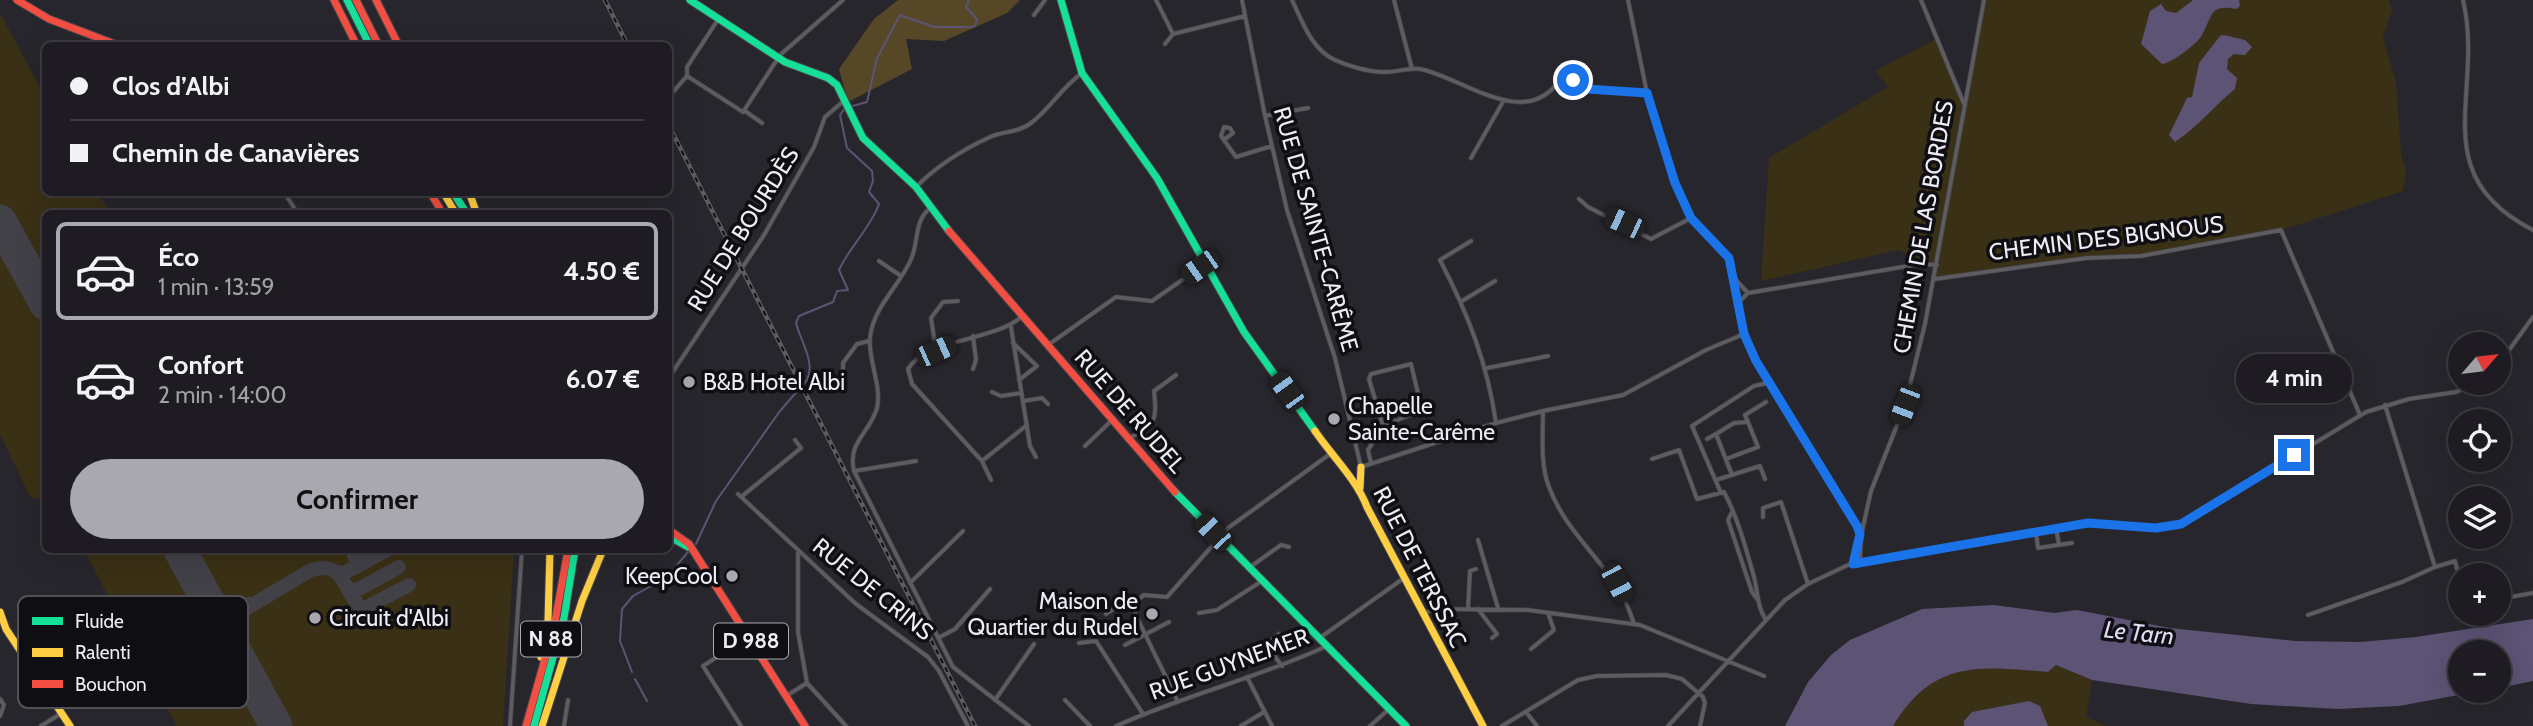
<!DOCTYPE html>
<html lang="fr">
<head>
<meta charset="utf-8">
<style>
	:root { --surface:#1e1c22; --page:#26252a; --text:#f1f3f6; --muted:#a1a1a5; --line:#3c3a40; --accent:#a9a7af }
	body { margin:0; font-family:Cabin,sans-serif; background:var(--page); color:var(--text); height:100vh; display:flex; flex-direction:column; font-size:26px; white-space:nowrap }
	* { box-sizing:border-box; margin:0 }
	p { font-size:23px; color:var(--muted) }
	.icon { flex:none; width:38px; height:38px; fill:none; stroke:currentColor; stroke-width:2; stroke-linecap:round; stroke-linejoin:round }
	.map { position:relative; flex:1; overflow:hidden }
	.sheet { position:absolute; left:42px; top:210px; width:630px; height:343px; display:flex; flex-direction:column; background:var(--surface); border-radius:10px; box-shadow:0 7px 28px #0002,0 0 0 2px var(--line) }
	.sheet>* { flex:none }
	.top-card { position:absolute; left:42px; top:42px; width:630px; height:154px; border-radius:10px; box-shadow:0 7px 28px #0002,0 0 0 2px var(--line); display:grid; align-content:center; height:154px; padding:0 28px; background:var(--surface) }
	.needle { width:46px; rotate:62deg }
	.tools { position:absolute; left:2448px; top:332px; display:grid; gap:14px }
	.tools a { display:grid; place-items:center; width:63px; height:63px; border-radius:50%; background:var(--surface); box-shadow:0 7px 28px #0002,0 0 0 2px var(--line); font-size:35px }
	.end { position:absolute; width:32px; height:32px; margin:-16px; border:9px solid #1a73e8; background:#fff; box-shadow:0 0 0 4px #fff }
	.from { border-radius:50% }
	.bubble { position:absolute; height:49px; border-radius:24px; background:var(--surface); box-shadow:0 7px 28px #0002,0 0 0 2px var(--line); font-size:23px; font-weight:800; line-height:49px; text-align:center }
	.car { position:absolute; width:21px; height:42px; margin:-21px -10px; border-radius:9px; box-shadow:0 0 5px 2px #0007; background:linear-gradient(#222 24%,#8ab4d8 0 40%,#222 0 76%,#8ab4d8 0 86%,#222 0) }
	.top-card b { display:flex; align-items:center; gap:24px; height:66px; font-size:26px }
	.top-card b+b { border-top:2px solid var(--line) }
	.top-card i { width:18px; height:18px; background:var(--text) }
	ul { padding:12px 0 0; list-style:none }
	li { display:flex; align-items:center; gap:21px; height:98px; margin:0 14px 10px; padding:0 14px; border:4px solid transparent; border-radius:10px }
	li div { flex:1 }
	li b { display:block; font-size:26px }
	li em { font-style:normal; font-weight:800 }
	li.selected { border-color:var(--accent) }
	li>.icon { width:63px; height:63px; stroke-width:1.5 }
	.primary-button { display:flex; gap:14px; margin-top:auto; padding:14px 28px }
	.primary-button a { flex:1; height:80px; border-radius:42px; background:var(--accent); color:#111; font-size:28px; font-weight:800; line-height:80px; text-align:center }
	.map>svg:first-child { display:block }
	.green { fill:#3a3015 }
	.forest { fill:#564827 }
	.water { fill:#5c5375 }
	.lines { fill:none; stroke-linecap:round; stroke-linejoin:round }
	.stream { stroke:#5c5375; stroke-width:2 }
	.taxiway { stroke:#434148; stroke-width:14 }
	.runway { stroke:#434148; stroke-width:33 }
	.street-casing { stroke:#46444a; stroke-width:5 }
	.fast-casing { stroke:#46444a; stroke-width:9 }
	.slow-casing { stroke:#46444a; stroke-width:9 }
	.jam-casing { stroke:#46444a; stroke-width:9 }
	.street { stroke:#5d5c60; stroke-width:3.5 }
	.fast { stroke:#16e098; stroke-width:7 }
	.slow { stroke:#ffcf43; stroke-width:7 }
	.jam { stroke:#f24e42; stroke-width:7 }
	.rail-casing { stroke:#5e5c62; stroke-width:4.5 }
	.rail { stroke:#0f0e13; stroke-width:2; stroke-dasharray:5; stroke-linecap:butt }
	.route { stroke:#1a73e8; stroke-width:9 }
	.poi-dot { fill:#a9a7af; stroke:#0f0e13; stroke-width:2.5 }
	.labels { text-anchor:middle; stroke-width:7; stroke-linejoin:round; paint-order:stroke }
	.shield { fill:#0f0e13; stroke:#aba9b1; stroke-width:2 }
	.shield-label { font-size:21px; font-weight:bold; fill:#eeecf5 }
	.street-label { font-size:23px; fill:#eeecf5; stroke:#0f0e13 }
	.poi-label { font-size:23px; fill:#eeecf5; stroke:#0f0e13; text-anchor:start }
	.water-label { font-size:24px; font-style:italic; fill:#e2dbf6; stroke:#0f0e13 }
	.key { fill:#0f0e13; stroke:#525157; stroke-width:2 }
	.key-label { font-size:19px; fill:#eeecf5 }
</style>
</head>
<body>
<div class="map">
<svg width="2533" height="726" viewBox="0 0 2533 726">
	<rect width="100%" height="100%" fill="#28262d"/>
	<!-- green -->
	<path class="green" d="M1984 0H2389L2392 10 2383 38 2396 82 2401 154 2406 172 2403 191 2281 230 2141 256 2087 258 1935 279 1936 265 1898 250 1761 281 1769 158 1888 87 1875 71 1936 39 1964 102Z
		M0 13 45 97 46 192 98 193 110 213 46 214V500L30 497 0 434Z
		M84 550H514L503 726H177Z
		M2056 665 2092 680 2086 717 2106 726H1893C1933 660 1978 666 2048 672Z"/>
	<!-- forest -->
	<path class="forest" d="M898 0H1020L1007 13 944 41 906 39 912 69 848 102 839 69 874 19Z"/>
	<!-- water -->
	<path class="water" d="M2193 0H2239L2240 6 2236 9C2209 4 2213 16 2202 35 2198 43 2171 64 2162 64L2141 44 2150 11 2161 4 2166 11 2176 13Z
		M2224 35 2245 40 2252 47 2245 55 2234 54 2228 59 2227 69 2237 78 2235 89C2214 106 2198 127 2175 142L2169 135 2187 98 2192 97 2199 63 2220 36Z
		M1994 605 2054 613 2077 610 2170 628 2295 641 2360 642 2416 637 2533 619V681L2499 688V653H2460V691H2480L2399 706 2338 709 2251 704 2092 680 2056 665 2048 672C1978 666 1933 660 1893 726H1785L1808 682 1831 655 1850 640 1922 609Z
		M2029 701 2040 706 2048 726H1964V721L1972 712Z"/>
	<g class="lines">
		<!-- stream -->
		<path class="stream" d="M696 544 716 501 780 411 807 380C816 363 800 340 796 323L799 316 833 302 837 291 848 290 839 270C850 246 870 229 879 204L869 192 873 181 872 171 847 148 840 115 845 108 867 102 877 58 900 15 934 27H971L975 26 977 19 966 7 969 0
			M632 672 620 641 622 609 633 596 667 577 688 552
			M635 679 647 701"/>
		<!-- taxiway -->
		<path class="taxiway" d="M354 568 387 550
			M334 571 344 573 355 567 356 560 352 550
			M348 588 357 590 399 567
			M204 594 222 606 250 604
			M236 653 230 633 236 618 247 608 311 570C347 559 343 595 363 609L409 585"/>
		<!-- runway -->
		<path class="runway" d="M0 221 46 304
			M180 550 276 726"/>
		<defs>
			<path id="street" d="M1156 0 1173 34 1165 44
				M1242 0 1265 116 1287 210 1335 358 1361 467 1496 423 1543 411C1543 434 1540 465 1549 487 1569 541 1618 568 1634 624
				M1292 0C1302 21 1312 50 1335 60 1348 66 1369 72 1383 72 1395 73 1408 67 1420 69 1462 77 1524 131 1559 81L1573 80 1587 89 1647 93
				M1394 0 1412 69
				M1628 0 1647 93 1675 183 1691 218 1729 258 1744 334 1756 361 1854 519 1861 537 1860 563
				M1921 0 1964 104
				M2463 0C2485 92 2423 174 2533 230
				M1034 15 1045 0
				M719 18 687 67V76L743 112 780 55 843 0
				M1173 34 1245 16
				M672 93 687 76
				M745 111 762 123
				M1265 116 1308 108
				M1225 139 1233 133 1230 128 1224 127 1221 136 1236 157 1272 146
				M1471 158 1504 100
				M917 186C937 166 964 149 990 137 1003 131 1018 133 1031 123 1050 109 1062 87 1082 73
				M284 192 298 214
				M1579 199 1588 207 1651 239 1691 218
				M930 208C914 222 919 238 912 257 901 285 873 306 870 338 868 361 882 385 877 408 870 433 847 442 854 471L953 667 1029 726
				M1471 241 1440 260C1468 314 1487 362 1496 423
				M879 261 901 276
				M1735 279 1748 293
				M1935 279 2087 258 2141 256 2281 230 2360 415
				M1462 301 1495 281
				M1739 302 1748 293 1920 264 1937 265
				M1011 327 1030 446 1036 457
				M973 336 976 360 973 369
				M1013 343 1037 366 1019 380
				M1048 345 1116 297 1152 301 1205 264
				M936 351 931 318 943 302 958 301
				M2499 364 2533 317
				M1487 368 1548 356
				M843 370V363L857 344 869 341
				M668 379 764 235 814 147 825 117 846 99
				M992 392 1001 396 1021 393
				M1023 401 1042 398 1048 404
				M1543 411 1623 395 1706 350 1744 334
				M1748 422 1745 415 1766 402
				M1707 439 1716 434
				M1127 440C1154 423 1158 424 1154 391L1176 375
				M1085 446 1111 421
				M1652 459 1679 450 1697 499 1724 492C1738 518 1746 549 1754 577 1758 592 1757 607 1766 620
				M1726 459 1758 447 1748 422 1734 423 1716 434 1732 475
				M982 461 1027 425
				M1371 463 1368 450 1383 426 1422 410 1411 364 1371 374 1369 379 1383 426
				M854 471 916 461
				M991 480 982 461 912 384 908 369C926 339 997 340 1021 317
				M1716 480 1760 466 1765 479
				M1721 493 1692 426 1754 386 1767 383
				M738 494 856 604 928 657 939 671 968 726
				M741 497 801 448 795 440
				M1732 512 1728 520 1752 592 1757 599
				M1763 517V508L1781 502 1808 584
				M2056 528 2059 545
				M2036 532 2038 548 2072 543
				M1861 536 1871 491 1905 405 1925 324 1984 0
				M1478 540 1498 608
				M798 552V632L807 683 846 726
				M1853 564 1859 536
				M1250 567 1281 545 1289 547
				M2435 567 2455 561 2460 581
				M910 583 963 531
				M2499 599 2533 593
				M1468 609 1470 571 1476 569
				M1478 609 1497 634 1492 638
				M1199 613 1217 610 1262 581
				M1424 613 1435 609 1528 610 1640 625 1764 676
				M1106 614 1118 606 1131 605
				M2308 615 2402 582 2435 567 2385 405
				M1279 634 1266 645 1282 666
				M1321 637 1404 578
				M938 638 955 629 990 589
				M1079 643 1096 641 1143 714
				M1125 645 1169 622
				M1531 649 1554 630 1548 613
				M1247 677 1272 726
				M786 696 807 683
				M0 699 4 705 0 716
				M995 700 1034 644
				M1065 700 1090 726
				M1177 700 1131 605 1144 595 1167 597 1228 528 1330 454
				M1526 712 1537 726
				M41 726 62 713
				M510 726 522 550
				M564 726 568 700
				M741 726 703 666 748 637
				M1116 726C1185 695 1258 678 1327 646
				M1241 726 1264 712
				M1370 726 1389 709
				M1502 726 1578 680 1597 676 1666 675 1682 679 1703 697 1705 703 1700 726
				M1668 726 1785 600 1808 584 1848 565 2088 523 2156 528 2181 524 2366 412 2409 399 2456 392 2477 383"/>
			<path id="fast" d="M347 0 370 46
				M690 0 785 62 828 78 837 85 863 138 916 187 949 231
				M1061 0 1082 73 1157 178 1244 332 1315 431
				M453 192 467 214
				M1175 492 1406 726
				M668 536 688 547
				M534 726 564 618 575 550"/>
			<path id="slow" d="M443 192 456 214
				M469 192 477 214
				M1315 431C1332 456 1357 480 1367 507L1483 726
				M1360 488 1361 467
				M0 612 6 629 70 726
				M541 657 548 621 550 550
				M542 726 582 601 603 550"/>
			<path id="jam" d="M17 0 49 19 120 46
				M334 0 357 46
				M356 0 379 46
				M376 0 399 46
				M430 192 443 214
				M949 231 1175 492
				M668 529 689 544 805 726
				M526 726 554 627 568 550"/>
		</defs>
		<!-- street casing -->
		<use href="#street" class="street-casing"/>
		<!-- fast casing -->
		<use href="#fast" class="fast-casing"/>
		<!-- slow casing -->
		<use href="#slow" class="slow-casing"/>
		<!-- jam casing -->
		<use href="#jam" class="jam-casing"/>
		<!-- street -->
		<use href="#street" class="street"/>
		<!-- fast -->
		<use href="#fast" class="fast"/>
		<!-- slow -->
		<use href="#slow" class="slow"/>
		<!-- jam -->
		<use href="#jam" class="jam"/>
		<defs>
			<path id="rail" d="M605 0 628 46
				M668 124 975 726"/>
		</defs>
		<!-- rail casing -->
		<use href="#rail" class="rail-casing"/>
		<!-- rail -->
		<use href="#rail" class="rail"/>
	</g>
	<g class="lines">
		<!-- route -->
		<path class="route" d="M1573 80 1587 89 1647 93 1675 183 1691 218 1729 258 1744 334 1756 361 1857 526 1860 534 1853 564 2088 523 2156 528 2181 524 2294 455"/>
	</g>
	<!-- markers -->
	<g class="poi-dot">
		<circle cx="689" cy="382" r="7"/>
		<circle cx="1334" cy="419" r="7"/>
		<circle cx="732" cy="576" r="7"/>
		<circle cx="1152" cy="614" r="7"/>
		<circle cx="315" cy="618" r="7"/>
	</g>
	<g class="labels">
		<!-- shield labels -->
		<g class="shield">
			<rect x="521" y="621.5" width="60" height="35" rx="5"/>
			<rect x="714" y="623.5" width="74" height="35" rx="5"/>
		</g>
		<g class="shield-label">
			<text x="551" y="646">N 88</text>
			<text x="751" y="648">D 988</text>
		</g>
		<!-- street labels -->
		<g class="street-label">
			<text transform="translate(1923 227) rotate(-80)" y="8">CHEMIN DE LAS BORDES</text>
			<text transform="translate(743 229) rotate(-58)" y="8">RUE DE BOURDÈS</text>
			<text transform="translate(1316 229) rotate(74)" y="8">RUE DE SAINTE-CARÊME</text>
			<text transform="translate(2106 238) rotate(-7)" y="8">CHEMIN DES BIGNOUS</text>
			<text transform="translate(1130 411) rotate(49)" y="8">RUE DE RUDEL</text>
			<text transform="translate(1420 567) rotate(63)" y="8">RUE DE TERSSAC</text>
			<text transform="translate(873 589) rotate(39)" y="8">RUE DE CRINS</text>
			<text transform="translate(1229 664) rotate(-20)" y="8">RUE GUYNEMER</text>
		</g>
		<!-- poi labels -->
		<g class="poi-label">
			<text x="703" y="390">B&amp;B Hotel Albi</text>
			<text x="1348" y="414">Chapelle<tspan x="1348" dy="26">Sainte-Carême</tspan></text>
			<text x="718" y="584" text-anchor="end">KeepCool</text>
			<text x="1138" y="609" text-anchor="end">Maison de<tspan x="1138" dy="26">Quartier du Rudel</tspan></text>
			<text x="329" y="626">Circuit d'Albi</text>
		</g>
		<!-- water labels -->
		<g class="water-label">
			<text transform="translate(2139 633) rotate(6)" y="8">Le Tarn</text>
		</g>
	</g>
	<!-- legend -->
	<rect x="18" y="596" width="230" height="112" rx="10" class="key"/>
	<rect x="32" y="617" width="31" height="8" fill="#16e098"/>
	<rect x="32" y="648" width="31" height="9" fill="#ffcf43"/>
	<rect x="32" y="680" width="31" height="8" fill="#f24e42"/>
	<g class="key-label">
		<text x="75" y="628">Fluide</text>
		<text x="75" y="659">Ralenti</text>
		<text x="75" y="691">Bouchon</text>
	</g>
</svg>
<div class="tools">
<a><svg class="needle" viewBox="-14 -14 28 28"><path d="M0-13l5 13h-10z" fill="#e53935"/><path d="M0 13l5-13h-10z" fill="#a1a1a5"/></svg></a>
<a><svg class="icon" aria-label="locate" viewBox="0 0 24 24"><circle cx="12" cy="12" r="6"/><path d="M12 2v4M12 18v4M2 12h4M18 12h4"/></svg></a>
<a><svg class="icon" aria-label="layers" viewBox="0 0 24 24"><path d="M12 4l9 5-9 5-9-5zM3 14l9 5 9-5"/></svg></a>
<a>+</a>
<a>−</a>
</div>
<i class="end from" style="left:1573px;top:80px"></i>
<i class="end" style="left:2294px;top:455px"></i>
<div class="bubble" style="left:2236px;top:354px;width:116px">4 min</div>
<i class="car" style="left:1624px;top:223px;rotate:295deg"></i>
<i class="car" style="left:1200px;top:267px;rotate:235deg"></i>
<i class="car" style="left:936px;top:351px;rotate:66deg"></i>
<i class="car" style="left:1287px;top:391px;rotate:324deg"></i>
<i class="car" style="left:1905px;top:405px;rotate:201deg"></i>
<i class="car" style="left:1213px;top:532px;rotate:316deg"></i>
<i class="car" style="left:1617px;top:583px;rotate:152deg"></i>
<div class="top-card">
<b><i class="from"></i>Clos d’Albi</b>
<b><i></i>Chemin de Canavières</b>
</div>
<section class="sheet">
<ul>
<li class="selected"><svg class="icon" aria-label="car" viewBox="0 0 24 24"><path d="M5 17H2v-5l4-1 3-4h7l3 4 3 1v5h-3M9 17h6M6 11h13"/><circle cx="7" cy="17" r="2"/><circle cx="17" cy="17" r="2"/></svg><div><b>Éco</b><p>1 min · 13:59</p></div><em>4.50 €</em></li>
<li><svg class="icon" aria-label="car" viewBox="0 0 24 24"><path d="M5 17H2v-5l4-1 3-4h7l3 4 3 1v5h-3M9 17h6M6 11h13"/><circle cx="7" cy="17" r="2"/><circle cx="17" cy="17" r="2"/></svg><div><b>Confort</b><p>2 min · 14:00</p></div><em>6.07 €</em></li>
</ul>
<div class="primary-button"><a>Confirmer</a></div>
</section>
</div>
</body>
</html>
